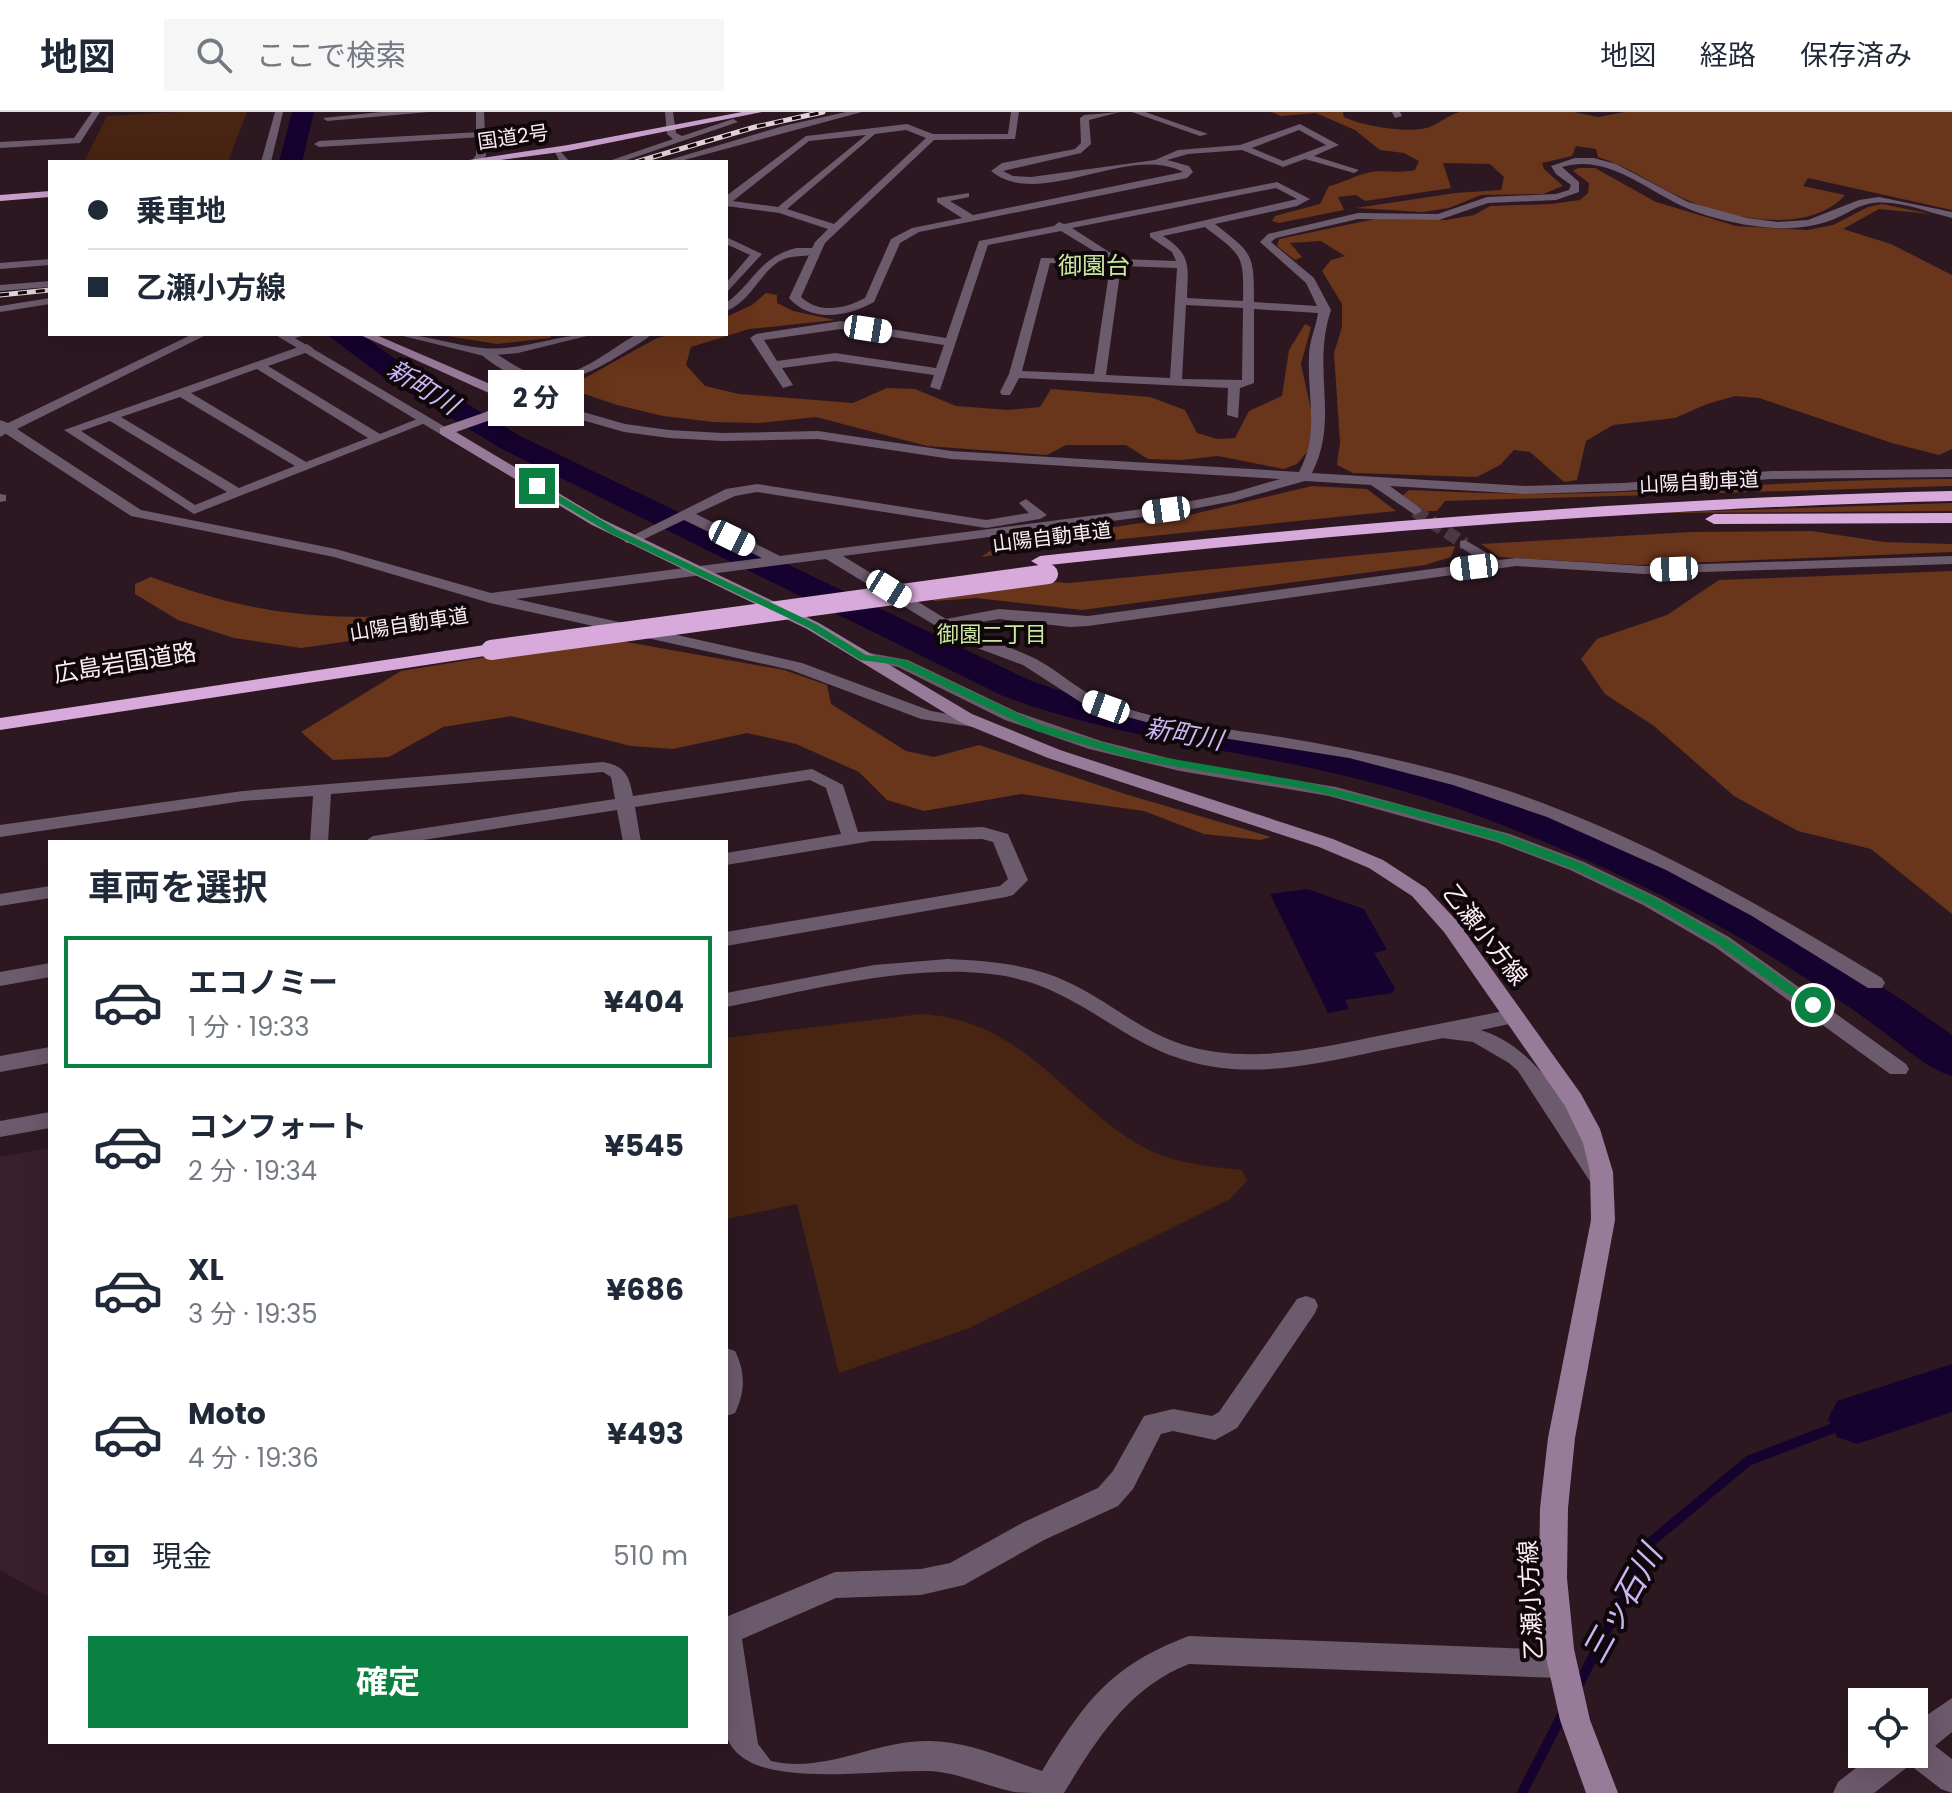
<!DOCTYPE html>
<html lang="ja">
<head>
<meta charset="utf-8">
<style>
	:root { --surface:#fff; --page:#f6f6f7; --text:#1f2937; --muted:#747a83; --line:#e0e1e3; --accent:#0b8043 }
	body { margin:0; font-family:Poppins,"Noto Sans JP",sans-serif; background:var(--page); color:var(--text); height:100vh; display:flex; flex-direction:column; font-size:30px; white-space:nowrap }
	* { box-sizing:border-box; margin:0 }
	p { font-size:26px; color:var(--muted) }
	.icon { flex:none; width:44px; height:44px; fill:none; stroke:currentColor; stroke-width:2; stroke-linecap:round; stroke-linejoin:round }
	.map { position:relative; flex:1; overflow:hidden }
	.side { position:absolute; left:48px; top:728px; width:680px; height:904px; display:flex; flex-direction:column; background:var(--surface); border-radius:0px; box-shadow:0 8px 32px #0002 }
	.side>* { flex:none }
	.guide { position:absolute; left:48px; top:48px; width:680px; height:176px; border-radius:0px; box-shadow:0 8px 32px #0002; display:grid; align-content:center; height:176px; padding:0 40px; background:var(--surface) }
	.tools { position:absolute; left:1848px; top:1576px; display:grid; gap:16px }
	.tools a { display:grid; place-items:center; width:80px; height:80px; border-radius:0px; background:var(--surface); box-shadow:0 8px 32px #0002; font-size:40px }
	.end { position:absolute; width:36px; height:36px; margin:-18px; border:10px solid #0b8043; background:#fff; box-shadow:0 0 0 4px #fff }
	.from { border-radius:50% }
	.bubble { position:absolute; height:56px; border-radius:0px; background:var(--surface); box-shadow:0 8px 32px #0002; font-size:26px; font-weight:700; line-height:56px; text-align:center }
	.car { position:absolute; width:24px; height:48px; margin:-24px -12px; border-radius:10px; box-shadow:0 0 6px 2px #0007; background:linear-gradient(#fff 24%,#345 0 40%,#fff 0 76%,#345 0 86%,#fff 0) }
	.guide b { display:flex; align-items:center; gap:28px; height:76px; font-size:30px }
	.guide b+b { border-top:2px solid var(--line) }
	.guide i { width:20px; height:20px; background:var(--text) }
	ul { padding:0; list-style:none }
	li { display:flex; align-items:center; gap:24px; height:132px; margin:0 16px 12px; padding:0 24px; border:4px solid transparent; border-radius:0px }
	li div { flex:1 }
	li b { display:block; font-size:30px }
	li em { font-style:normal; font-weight:700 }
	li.current { border-color:var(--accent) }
	li>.icon { width:72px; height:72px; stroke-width:1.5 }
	h2 { padding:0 40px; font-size:36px; line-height:96px }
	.pay { display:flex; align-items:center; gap:20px; height:88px; padding:0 40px; font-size:30px }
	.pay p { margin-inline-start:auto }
	.cta { display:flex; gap:16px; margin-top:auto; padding:16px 40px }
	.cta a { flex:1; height:92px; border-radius:0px; background:var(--accent); color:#fff; font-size:32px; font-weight:700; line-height:92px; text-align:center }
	header { display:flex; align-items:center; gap:48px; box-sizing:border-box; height:112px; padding:0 40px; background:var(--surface); border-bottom:2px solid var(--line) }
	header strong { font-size:38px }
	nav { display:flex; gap:44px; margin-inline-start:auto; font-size:28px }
	.search { width:560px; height:72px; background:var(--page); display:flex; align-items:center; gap:20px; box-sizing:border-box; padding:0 28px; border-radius:0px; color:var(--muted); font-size:30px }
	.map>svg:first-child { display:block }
	.built { fill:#3a1f2c }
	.green { fill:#482412 }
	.forest { fill:#69351b }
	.water { fill:#15022e }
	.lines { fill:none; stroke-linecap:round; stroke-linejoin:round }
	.stream { stroke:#15022e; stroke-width:10 }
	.river { fill:#15022e; fill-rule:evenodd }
	.minor-tunnel { stroke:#4c3841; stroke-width:13; stroke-dasharray:13 6; stroke-linecap:butt }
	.minor { fill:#6c5a6d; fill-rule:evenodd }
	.tertiary { fill:#6c5a6d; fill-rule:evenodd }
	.secondary { fill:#987a99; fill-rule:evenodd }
	.trunk { fill:#c89fcb; fill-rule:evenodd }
	.motorway { fill:#d8aadb; fill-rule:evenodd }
	.rail-casing { stroke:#e1d1d8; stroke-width:5 }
	.rail { stroke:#0f070a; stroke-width:3; stroke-dasharray:9; stroke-linecap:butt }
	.motorway-bridge { stroke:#d8aadb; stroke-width:20 }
	.route { fill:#0b8043 }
	.labels { text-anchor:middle; stroke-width:8; stroke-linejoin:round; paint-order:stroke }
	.far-street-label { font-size:20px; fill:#fcecf3; stroke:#0f070a }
	.far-neighbourhood-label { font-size:22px; fill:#c9e79f; stroke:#0f070a }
	.far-quarter-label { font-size:24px; fill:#c9e79f; stroke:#0f070a }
	.street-label { font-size:24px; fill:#fcecf3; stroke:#0f070a }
	.water-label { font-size:26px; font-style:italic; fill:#c9b6f6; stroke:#0f070a }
	.near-water-label { font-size:32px; font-style:italic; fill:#c9b6f6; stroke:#0f070a }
</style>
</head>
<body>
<header>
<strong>地図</strong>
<div class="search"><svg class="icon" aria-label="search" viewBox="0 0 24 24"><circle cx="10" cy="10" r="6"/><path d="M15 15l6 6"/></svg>ここで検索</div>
<nav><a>地図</a><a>経路</a><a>保存済み</a></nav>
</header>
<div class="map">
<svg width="1952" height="1681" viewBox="0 0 1952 1681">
	<rect width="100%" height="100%" fill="#2d1822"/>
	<!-- built -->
	<path class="built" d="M50 1036V1486L0 1458V1045Z"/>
	<!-- green -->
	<path class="green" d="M177 0H247L228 50H84L107 4Z
		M921 902C1021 908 1059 983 1136 1031 1168 1051 1205 1054 1242 1058L1247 1069 1230 1087 967 1217 839 1261 797 1092 726 1107V926Z"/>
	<!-- forest -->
	<path class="forest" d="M1271 0H1343L1344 5C1361 14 1415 23 1432 14 1442 9 1449 3 1460 0H1574L1598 5 1625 0H1952V98L1808 66 1803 74 1845 83C1807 126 1720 105 1676 83 1649 70 1627 54 1598 45L1596 37 1576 34 1572 44 1542 51 1544 57 1563 74 1543 82 1481 83 1449 96 1423 100 1356 96 1455 81 1501 78 1504 65 1490 52 1443 51 1451 76 1365 89 1356 83 1338 85 1344 98 1279 111 1272 109 1275 104 1320 92 1329 74C1343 71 1356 63 1367 61 1383 57 1399 62 1415 58L1419 49 1404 41 1380 38 1355 18 1316 1 1281 4Z
		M1578 56H1595L1656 90 1736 114 1807 118 1833 113 1868 95 1882 92 1931 102 1879 97 1843 117 1891 132 1952 163V337L1939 343 1892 331 1759 286 1735 284 1707 292 1675 306 1613 313 1586 329 1577 368 1564 370 1530 340 1514 338 1500 353 1477 365 1353 361 1337 353 1340 330 1334 241 1342 215V192L1322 159 1331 148 1345 144 1321 129 1290 131 1302 145 1295 148 1277 134 1279 127 1375 107 1446 108 1474 103 1490 94 1551 92 1580 88 1588 81 1589 71 1573 59Z
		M766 181 777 183V191L793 199 835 208 749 217 691 235 686 253 705 274 739 282 853 291 887 276 915 277 956 294 1008 298 1040 295 1051 277 1150 285 1185 298 1197 321 1217 327 1235 326 1249 299 1282 284 1289 238 1305 212 1311 215 1301 252 1313 307 1308 339 1297 352 1284 357 1218 344 1182 348 1148 347 1126 333H1066L1047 343 927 334 816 305 759 311 713 310 663 304 617 293 567 276 655 227 671 222H726V205L752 193Z
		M435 222H552L550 226 497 232Z
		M1952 367V374L1445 389 1437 399H1423L1402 384 1409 378C1472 381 1535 383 1598 381 1716 377 1834 366 1952 367Z
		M1312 374 1367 377 1396 399 1063 433 981 445 1001 432 1181 405Z
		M1952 391V399L1652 401Z
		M1812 419 1884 430 1952 432V440L1638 453 1499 445 1481 432 1691 420Z
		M1455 434 1451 445 1425 453 1082 498 976 486 934 489 930 485 1055 470 1069 471Z
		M1952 459V802L1871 737 1798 719 1734 684 1654 614 1605 582 1581 547 1597 527 1667 503 1719 468Z
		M151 465C240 498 305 508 400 504L406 517 378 525 301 536 234 526 178 508 135 482V472Z
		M604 526 784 558 827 573 831 592 906 639 934 645 979 633 1125 682 1271 725 1261 728 1204 722 1144 699 1021 682 924 699 887 688 859 660 796 632 747 621 673 637 631 634 511 604 443 615 389 645 333 648 301 620 401 559Z"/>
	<!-- water -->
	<path class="water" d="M292 0H314L302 50H279Z
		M1307 777 1364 797 1387 838 1374 841 1395 876 1392 881 1345 888 1349 897 1328 901 1270 782Z"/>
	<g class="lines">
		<!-- stream -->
		<path class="stream" d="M1577 1576 1652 1429 1748 1349 1857 1307
			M1522 1681 1563 1601"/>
		<!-- river -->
		<path class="river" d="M326 222H361L402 252 520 324 1029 568C1144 610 1265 619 1382 650 1588 704 1780 799 1952 923V964C1923 955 1901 932 1877 915 1854 898 1830 882 1807 867 1736 821 1661 781 1584 747 1512 715 1438 687 1362 668 1240 637 1122 628 1003 584L500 336 382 264Z
			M1952 1252V1300L1857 1332 1837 1325 1828 1307 1837 1289Z"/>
		<!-- minor-tunnel -->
		<path class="minor-tunnel" d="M1415 399 1465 432"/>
		<!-- minor -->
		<path class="minor" d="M92 0H100L80 31 0 36V30L74 26Z
			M275 0H283L271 50H261Z
			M381 0H429L327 9 323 6Z
			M665 0H673L676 21 682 24 733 7 738 10 621 50H606L673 27 667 22Z
			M1011 0H1019L1015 27 934 28 825 131 801 185C819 202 845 197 865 186L891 127 912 116 962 106 937 90V86L969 81V85L950 89 973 103 1183 60C1128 31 1040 99 991 59L1002 51 1075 37 1081 31 1080 6 1084 3 1120 0 1089 8 1091 32 1081 41 1003 59 1013 64 1031 65 1155 48 1178 38 1240 33 1300 12 1339 33 1314 44 1359 58 1354 61 1305 47 1283 55 1242 38 1188 42 1167 48 1189 54 1193 60 1187 66 919 120 900 131 874 190C847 205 811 211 789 186L815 130 828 117 779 101 726 94V84L806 24 907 12 933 22H1008ZM906 18 926 26 834 112 787 97 875 22ZM1299 18 1326 33 1283 49 1252 36ZM866 23 778 95 733 89 809 29Z
			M1132 0H1145L1208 22 1200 24Z
			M1392 0H1400L1402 4 1395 6Z
			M480 20 483 25 319 35 314 32 319 29Z
			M555 40H561L570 50H560Z
			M1575 46H1594L1616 52 1688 90 1747 106 1778 110 1808 108 1859 88 1879 85 1952 100V106C1926 100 1895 86 1868 92 1854 95 1842 105 1829 109 1798 120 1764 117 1732 110 1714 106 1696 101 1680 93 1642 75 1606 42 1562 55L1579 70V80L1556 88 1488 91 1439 108 1358 107 1276 126 1271 130 1314 166 1331 198C1311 258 1340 306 1312 361L1525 374 1624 371 1771 359 1952 357V365L1771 367 1624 379 1525 382 1390 374 1420 396 1422 399 1415 403 1371 373 1305 369 1234 389 1166 402 843 444 946 507 999 497 1088 504 1483 450 1460 435V429L1465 428 1499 448 1516 446 1644 454 1952 444V452L1644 462 1516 454 1088 514 1070 515 999 507 958 514C983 529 1011 534 1036 547 1057 558 1076 576 1097 586 1153 609 1221 616 1281 625 1342 635 1403 648 1464 665 1614 708 1749 786 1882 866L1885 871 1882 876H1868L1752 804 1666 758 1547 705 1453 673 1349 646 1178 619 1085 593 1023 553 964 531 826 447 516 487 802 551 931 599 987 609 989 613 987 617 921 607 791 558 490 491 334 445 131 404 0 318V308L8 311 193 222H208L17 317 141 398 336 437 491 481 762 446 684 408 636 431H626L624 428 726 377 757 372 986 408 1029 401 1019 391 1026 387 1047 403 1040 407 986 416 757 380 735 384 696 402 780 444 1166 394 1232 381 1280 367 951 347 818 327 722 329 669 326 624 320 537 295 500 296 494 292 500 288 538 287 625 312 669 318 722 321 818 319 951 339 1299 360C1320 321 1307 286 1309 244 1309 229 1316 216 1318 201L1254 197V271L1240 276 1238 306 1227 303 1228 276 1019 266 1010 283H1002L1000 280 1009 262 1041 146 1107 147 1061 119 988 133 940 278 930 275 934 263 835 249 782 256 793 273 783 276 750 226 756 222 841 209 946 226 979 129 1054 114 1059 110 1064 112 1277 70 1310 87 1297 94 1215 112C1253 142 1254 141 1254 190L1317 194 1306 171 1260 130 1268 122 1358 101 1438 102 1487 85 1556 82 1569 78 1571 73 1556 62 1551 54ZM1276 76 1297 87 1150 121V125L1172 140 1176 149 1120 147 1072 116ZM1205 115C1242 144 1244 141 1243 189L1187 186C1188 154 1192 143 1163 124ZM1050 151 1110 154 1094 262 1022 259ZM1121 154 1177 156 1170 266 1106 263ZM1186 193 1243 196 1242 268 1182 267ZM841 217 944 233 936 256 835 241 777 249 764 228Z
			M726 125 762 142 726 181V171L750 143 726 132Z
			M50 147V153L0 157V151Z
			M50 169V175L0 179V173Z
			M50 186V192L0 200V194Z
			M290 222H309L285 229V223Z
			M395 222C425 222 452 233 482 236 520 240 557 222 595 222L518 241 484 244Z
			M307 232 313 236 311 239 268 254 380 322 422 305 433 308 194 402 64 318ZM257 257 368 326 306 350 191 281ZM180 285 295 354 239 376 121 305ZM110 309 227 380 195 393 81 319Z
			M0 382 6 383V389L0 390Z
			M864 540 908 548 1017 600 1101 629 1180 649 1336 675 1510 722 1584 750 1657 785 1729 825 1906 952 1909 957 1906 962H1890L1715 835 1643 793 1570 758 1496 730 1329 684 1180 659 1089 637 1005 608 898 555 858 548 856 545Z
			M603 650C625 654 629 663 633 684L812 657 843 673 858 720 983 715 1008 722 1028 768 1013 783 1006 785 726 834V820L1000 774 1008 767 993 730 982 727 872 729 726 753V741L841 722 826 676 810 668 635 695 641 730H623L617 698 410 730H364L373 724 615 687 611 665 603 660 331 682 328 730H310L313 684 243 689 0 725V713L243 679Z
			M50 774V786L0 794V782Z
			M50 851V865L0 874V860Z
			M1441 913C1531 910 1564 994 1607 1059L1610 1065 1607 1071 1599 1074 1591 1071 1518 959 1509 951 1473 930 1434 925 1430 920 1434 915Z
			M50 935V951L0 960V944Z
			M1306 1184 1315 1187 1318 1194 1315 1201 1237 1316 1215 1328 1173 1319 1161 1322 1133 1377 1118 1394 1044 1428 964 1473 921 1483 836 1486 742 1527 758 1632 771 1649C824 1662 876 1628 929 1629 968 1629 1006 1647 1042 1659 1086 1588 1110 1554 1189 1524L1560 1538 1570 1542 1575 1552 1570 1562 1560 1566 1189 1552C1129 1575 1096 1628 1064 1681 1048 1681 1029 1681 1014 1680 986 1674 960 1661 930 1659 865 1657 742 1681 726 1622V1505L835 1460 921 1457 950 1451 1024 1410 1098 1376 1113 1359 1144 1304 1173 1297 1212 1304 1219 1300 1297 1187Z
			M726 1236 735 1239C746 1261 745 1280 735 1301L726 1304Z
			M1952 1586V1620L1935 1634 1952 1647V1681L1941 1677 1910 1653 1874 1681H1833L1838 1670 1874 1642H1914V1612Z"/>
		<!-- tertiary -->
		<path class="tertiary" d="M476 0H484L486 44 480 50H471L476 43Z
			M846 0H862L677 50H662L783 14Z
			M796 136H816L821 139C809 147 792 141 778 150 758 164 750 190 726 199V191C755 170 758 146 796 136Z
			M274 222H288L452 319 440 322Z
			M637 222H652C643 230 631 236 620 243 568 276 528 283 478 240L488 237C503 245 517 257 533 262 570 274 607 239 637 222Z
			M7 313 14 317 0 325V316Z
			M948 847C994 849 1037 853 1078 875 1114 894 1145 921 1184 933 1250 953 1318 936 1383 923 1426 914 1470 906 1514 897L1521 899 1524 904 1521 909 1514 911C1469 921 1423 930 1378 939 1326 950 1275 962 1222 956 1144 946 1113 906 1048 877 958 837 819 877 726 895V881L874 853Z
			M50 1000V1016L0 1025V1009Z"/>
		<!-- secondary -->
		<path class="secondary" d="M358 222H374L497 275 505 284V299L496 306 456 320 602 407 819 511 972 602 1060 638 1333 727 1383 748 1426 776 1458 810 1581 982 1600 1017 1613 1060 1615 1108 1575 1326 1568 1396 1567 1466 1574 1537 1590 1608 1618 1681H1586L1560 1608 1544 1537 1539 1466 1540 1396 1548 1326 1591 1108 1590 1060 1583 1031 1565 994 1444 820 1412 784 1369 756 1319 735 1048 646 960 610 807 517 592 413 440 322V316L486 300 494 295 493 285 489 281Z"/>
		<!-- trunk -->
		<path class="trunk" d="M742 0H762L568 39 485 50H456L568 33Z
			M50 79V85L0 89V83Z"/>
		<!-- motorway -->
		<path class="motorway" d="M1952 379V389C1647 396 1343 421 1040 454L1031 449 1040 444C1343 411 1647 386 1952 379Z
			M1952 401V411L1714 412 1705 407 1714 402Z
			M491 532 501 538 498 542 0 618V606Z"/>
		<defs>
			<path id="rail" d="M636 50 755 15 823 0
				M0 183 50 178"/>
		</defs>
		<!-- rail casing -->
		<use href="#rail" class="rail-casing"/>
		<!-- rail -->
		<use href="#rail" class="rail"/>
		<!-- motorway-bridge -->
		<path class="motorway-bridge" d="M491 538 1048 462"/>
	</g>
	<!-- route -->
	<path class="route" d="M534 372H540L616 417 816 512 866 543 905 548 1042 613 1138 641 1301 669 1408 695 1507 723 1581 751 1655 786 1727 827 1820 893 1813 898 1808 896 1718 833 1646 791 1573 757 1498 729 1400 700 1301 676 1137 648 1034 618 899 553 860 548 809 516 610 421 534 376Z"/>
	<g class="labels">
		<!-- far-street labels -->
		<g class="far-street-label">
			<text transform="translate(513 25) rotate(-8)" y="7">国道2号</text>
			<text transform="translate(1699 370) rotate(-3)" y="7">山陽自動車道</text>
			<text transform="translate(1052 425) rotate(-7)" y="7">山陽自動車道</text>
			<text transform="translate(409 512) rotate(-9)" y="7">山陽自動車道</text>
		</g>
		<!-- far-neighbourhood labels -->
		<g class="far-neighbourhood-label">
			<text x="992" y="530">御園二丁目</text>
		</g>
		<!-- far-quarter labels -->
		<g class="far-quarter-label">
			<text x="1094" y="162">御園台</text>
		</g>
		<!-- street labels -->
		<g class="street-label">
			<text transform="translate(125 551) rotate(-9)" y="8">広島岩国道路</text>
			<text transform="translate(1485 823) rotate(52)" y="8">乙瀬小方線</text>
			<text transform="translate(1531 1488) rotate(-93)" y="8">乙瀬小方線</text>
		</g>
		<!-- water labels -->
		<g class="water-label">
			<text transform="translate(423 275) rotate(32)" y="9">新町川</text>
			<text transform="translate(1184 622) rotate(10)" y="9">新町川</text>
		</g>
		<!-- near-water labels -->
		<g class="near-water-label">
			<text transform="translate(1622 1492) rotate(-61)" y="11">三ッ石川</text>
		</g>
	</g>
</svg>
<div class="tools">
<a><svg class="icon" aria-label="locate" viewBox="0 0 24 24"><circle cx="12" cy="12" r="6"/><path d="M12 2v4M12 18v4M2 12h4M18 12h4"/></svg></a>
</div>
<i class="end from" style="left:1813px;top:893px"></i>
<i class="end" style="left:537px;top:374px"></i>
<div class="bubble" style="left:488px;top:258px;width:96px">2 分</div>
<i class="car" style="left:868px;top:217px;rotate:99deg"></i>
<i class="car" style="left:1166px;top:398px;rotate:262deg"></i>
<i class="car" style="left:732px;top:426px;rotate:116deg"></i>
<i class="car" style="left:1474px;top:455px;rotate:263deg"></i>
<i class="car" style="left:1674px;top:457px;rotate:268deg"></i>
<i class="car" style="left:889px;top:477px;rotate:122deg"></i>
<i class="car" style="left:1106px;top:595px;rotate:290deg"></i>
<div class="guide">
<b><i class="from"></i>乗車地</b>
<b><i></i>乙瀬小方線</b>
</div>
<section class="side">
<h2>車両を選択</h2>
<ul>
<li class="current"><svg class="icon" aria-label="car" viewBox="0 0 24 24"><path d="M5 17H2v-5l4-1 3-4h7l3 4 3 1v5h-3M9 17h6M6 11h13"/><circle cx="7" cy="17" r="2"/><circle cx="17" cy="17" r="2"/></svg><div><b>エコノミー</b><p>1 分 · 19:33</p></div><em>¥404</em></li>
<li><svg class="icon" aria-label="car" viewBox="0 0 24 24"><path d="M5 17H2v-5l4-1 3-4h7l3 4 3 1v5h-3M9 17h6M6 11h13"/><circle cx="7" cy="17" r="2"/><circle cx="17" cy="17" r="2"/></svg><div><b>コンフォート</b><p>2 分 · 19:34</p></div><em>¥545</em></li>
<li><svg class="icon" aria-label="car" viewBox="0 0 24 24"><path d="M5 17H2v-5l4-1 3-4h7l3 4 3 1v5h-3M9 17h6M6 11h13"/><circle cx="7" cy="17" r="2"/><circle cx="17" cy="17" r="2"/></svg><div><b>XL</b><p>3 分 · 19:35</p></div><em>¥686</em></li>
<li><svg class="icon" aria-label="car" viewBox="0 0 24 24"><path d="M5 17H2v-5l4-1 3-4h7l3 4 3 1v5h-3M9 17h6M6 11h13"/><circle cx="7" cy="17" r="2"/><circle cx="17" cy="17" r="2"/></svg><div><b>Moto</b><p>4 分 · 19:36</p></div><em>¥493</em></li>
</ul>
<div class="pay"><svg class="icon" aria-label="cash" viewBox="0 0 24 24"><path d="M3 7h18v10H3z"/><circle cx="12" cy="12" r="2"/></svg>現金<p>510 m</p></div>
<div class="cta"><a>確定</a></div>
</section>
</div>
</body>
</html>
